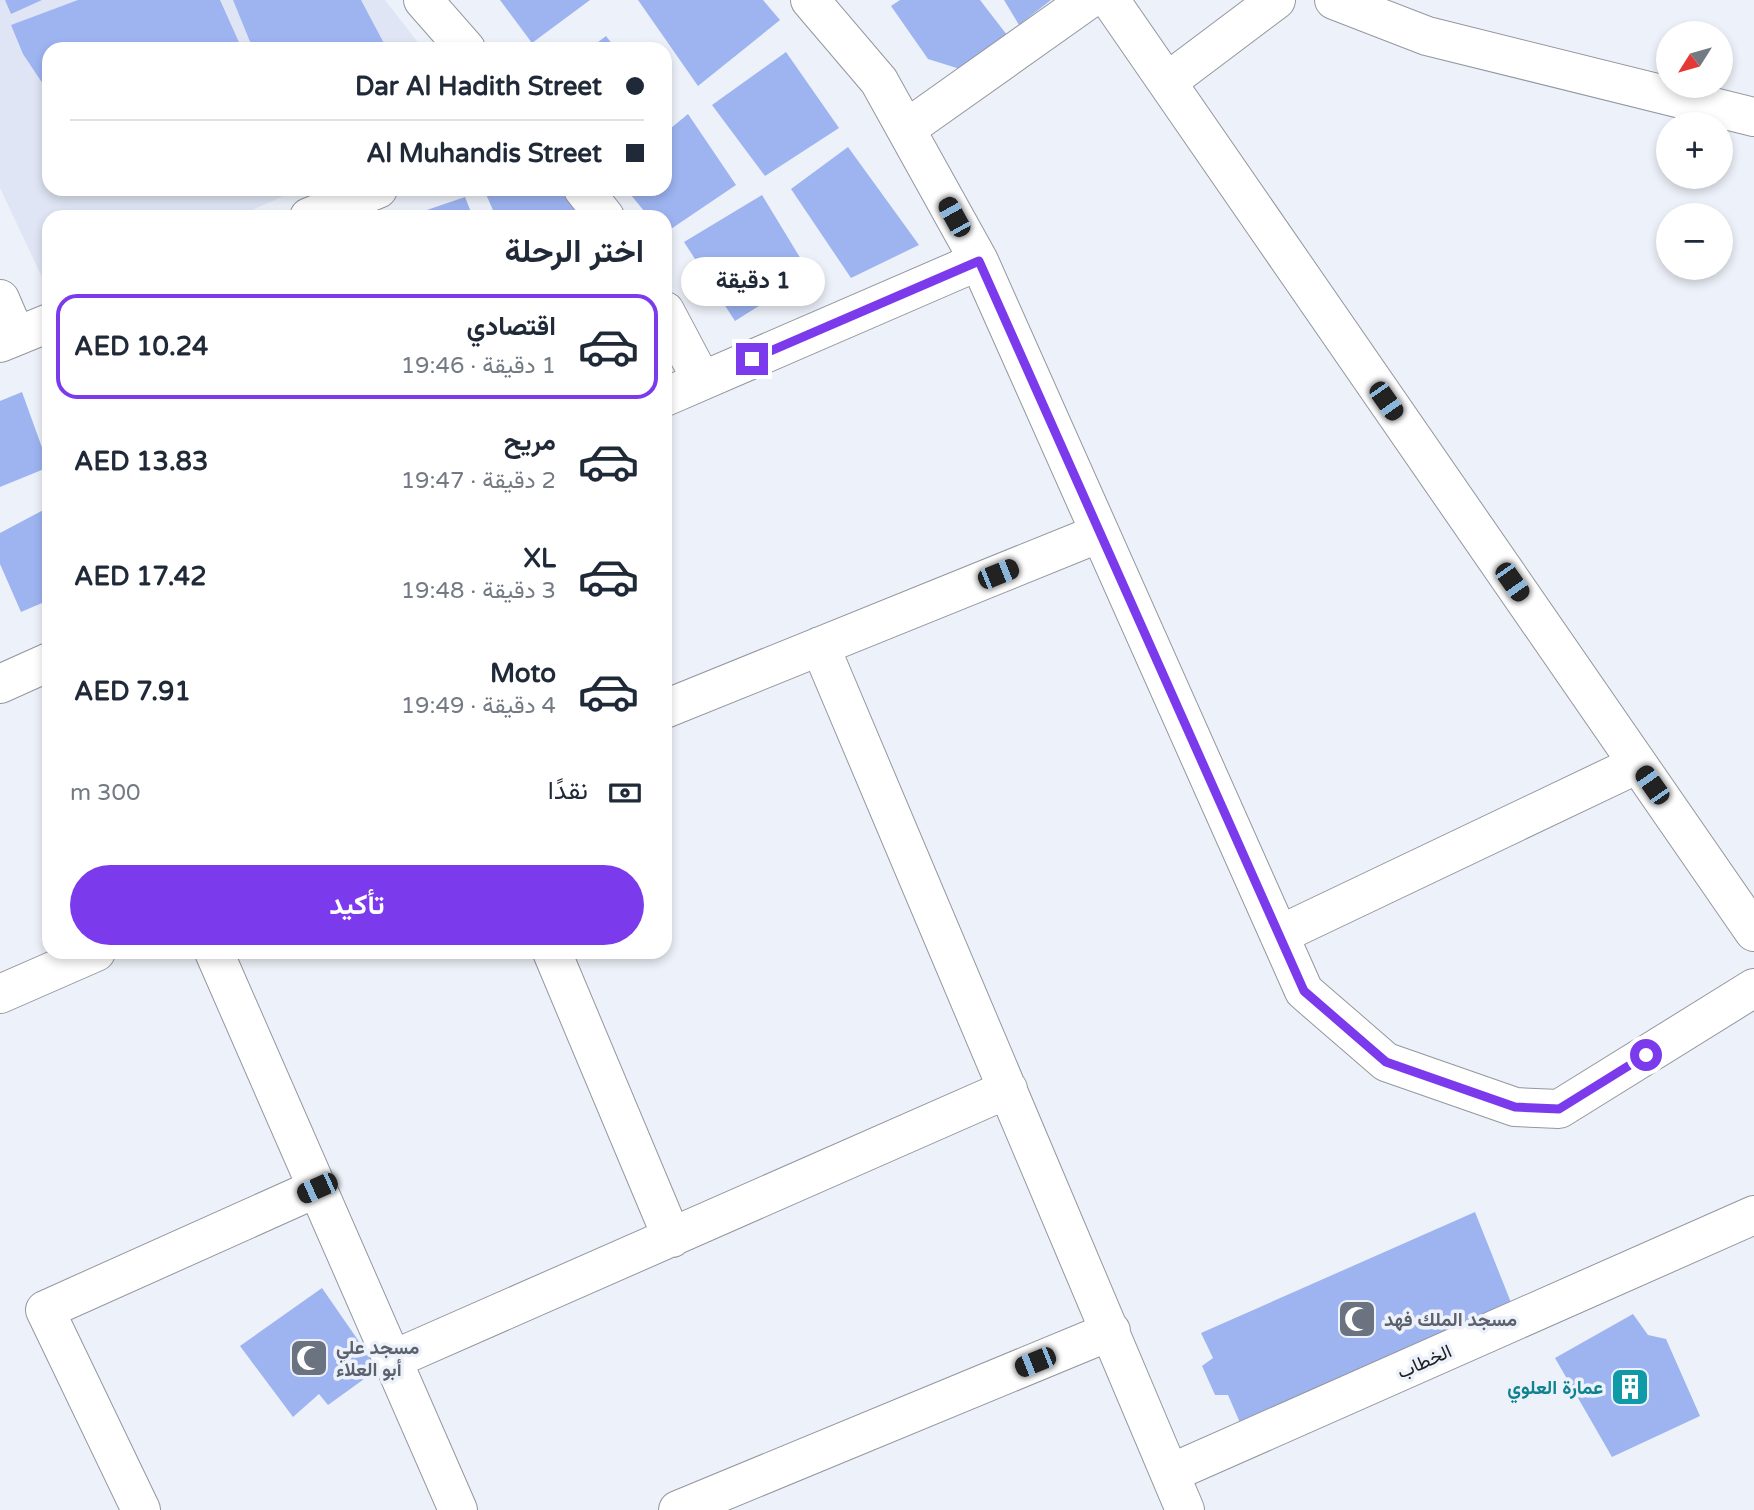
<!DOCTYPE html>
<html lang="ar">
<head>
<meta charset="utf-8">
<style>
	:root { --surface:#fff; --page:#f2f2f3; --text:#1f2937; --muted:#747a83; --line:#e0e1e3; --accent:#7c3aed }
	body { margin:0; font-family:"Varela Round",Vazirmatn,sans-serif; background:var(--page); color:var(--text); direction:rtl; height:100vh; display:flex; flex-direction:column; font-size:26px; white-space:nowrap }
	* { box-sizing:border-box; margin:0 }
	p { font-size:23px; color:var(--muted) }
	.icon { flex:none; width:38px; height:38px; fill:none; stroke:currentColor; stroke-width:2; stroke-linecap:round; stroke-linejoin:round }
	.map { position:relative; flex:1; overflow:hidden; direction:ltr }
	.details { position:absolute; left:42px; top:210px; width:630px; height:749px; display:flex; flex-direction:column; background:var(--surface); border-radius:21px; box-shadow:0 4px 10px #0003; direction:rtl }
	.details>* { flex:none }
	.guide { position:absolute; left:42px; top:42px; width:630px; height:154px; border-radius:21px; box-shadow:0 4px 10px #0003; direction:rtl; display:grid; align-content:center; height:154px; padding:0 28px; background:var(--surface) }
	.needle { width:46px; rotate:233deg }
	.buttons { position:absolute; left:1656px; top:21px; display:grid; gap:14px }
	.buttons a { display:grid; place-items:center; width:77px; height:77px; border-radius:50%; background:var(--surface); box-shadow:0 4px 10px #0003; font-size:35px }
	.end { position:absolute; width:32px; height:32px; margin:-16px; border:9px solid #7c3aed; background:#fff; box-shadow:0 0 0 4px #fff }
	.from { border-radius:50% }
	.bubble { position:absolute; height:49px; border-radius:24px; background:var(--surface); box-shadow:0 4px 10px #0003; font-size:23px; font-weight:700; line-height:49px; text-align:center; direction:rtl }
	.car { position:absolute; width:21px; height:42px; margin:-21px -10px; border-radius:9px; box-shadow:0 0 5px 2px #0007; background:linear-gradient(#222 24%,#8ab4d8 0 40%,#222 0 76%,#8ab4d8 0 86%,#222 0) }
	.guide b { display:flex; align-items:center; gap:24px; height:66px; font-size:26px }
	.guide b+b { border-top:2px solid var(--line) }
	.guide i { width:18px; height:18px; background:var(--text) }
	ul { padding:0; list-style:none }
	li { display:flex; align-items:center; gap:21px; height:105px; margin:0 14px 10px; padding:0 14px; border:4px solid transparent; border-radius:21px }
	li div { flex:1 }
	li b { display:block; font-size:26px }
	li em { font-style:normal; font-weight:700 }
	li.current { border-color:var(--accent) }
	li>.icon { width:63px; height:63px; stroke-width:1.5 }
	h2 { padding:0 28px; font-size:32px; line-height:84px }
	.pay { display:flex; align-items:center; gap:18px; height:77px; padding:0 28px; font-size:26px }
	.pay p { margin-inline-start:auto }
	.action { display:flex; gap:14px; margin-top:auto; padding:14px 28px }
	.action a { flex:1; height:80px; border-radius:42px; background:var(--accent); color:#fff; font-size:28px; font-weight:700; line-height:80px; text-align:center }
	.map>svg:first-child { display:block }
	.built { fill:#dfe5f4 }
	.building { fill:#9db4f1 }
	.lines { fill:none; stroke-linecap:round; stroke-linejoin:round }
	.minor-casing { stroke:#94979f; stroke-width:40 }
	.minor { stroke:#fff; stroke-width:38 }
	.route { stroke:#7c3aed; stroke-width:9 }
	.labels { text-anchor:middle; stroke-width:7; stroke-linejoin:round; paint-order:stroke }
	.worship-label { font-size:19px; font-weight:bold; fill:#5b616d; stroke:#edf1f9; text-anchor:start }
	.street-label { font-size:19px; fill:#1d1e21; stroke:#edf1f9 }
	.culture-label { font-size:19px; font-weight:bold; fill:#0d838f; stroke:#edf1f9; text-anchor:end }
</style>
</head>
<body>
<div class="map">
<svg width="1754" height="1510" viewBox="0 0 1754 1510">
	<rect width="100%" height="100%" fill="#edf1f9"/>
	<!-- built -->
	<path class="built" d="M0 0H385L423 49H49V189H299L237 217H49V292L0 188Z"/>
	<!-- building -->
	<path class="building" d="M5 0H42L11 14Z
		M78 0H220L242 49H49V93L23 54 11 25Z
		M233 0H361L387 49H253Z
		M500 0H590L532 43Z
		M638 0H763L780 20 698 86Z
		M900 0H980L1007 35 960 69 928 59 891 6Z
		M1004 0H1051L1019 25Z
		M606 36 616 49H589Z
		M786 52 839 128 765 176 712 105Z
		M688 114 736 185 665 233V217H649L626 189H665V133Z
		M848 147 919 245 851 278 791 189Z
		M493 189H562L579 217H496L485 192Z
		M762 195 810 274 735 321 684 242Z
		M465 197 473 217H416L415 214Z
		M22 392 49 467 0 487V401Z
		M49 507V600L21 612 0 564V533Z
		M1475 1212 1512 1305 1241 1425 1228 1395H1215L1202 1366 1213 1358 1201 1333Z
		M322 1288 378 1369 328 1405 319 1394 293 1417 240 1346Z
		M1633 1314 1648 1335 1666 1339 1700 1416 1612 1457 1555 1358Z"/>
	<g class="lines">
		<defs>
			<path id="minor" d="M423 0 466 49
				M810 0 879 81 979 261 1304 991 1386 1062 1515 1107 1559 1109 1754 988
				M1110 0 1754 932
				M1334 0 1427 36 1754 117
				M1167 82 1276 0
				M906 129 1088 0
				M583 189 605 217
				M309 217 378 189
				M0 299 16 336
				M665 311 702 381
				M0 343 49 323
				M665 397 979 261
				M820 646 1185 1510
				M0 684 49 662
				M665 709 1100 533
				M1279 935 1638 764
				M214 952 458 1510
				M552 952 672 1238
				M0 994 96 952
				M392 1360 1008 1089
				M1171 1473 1754 1215
				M141 1510 45 1310 317 1188
				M678 1510 1111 1331"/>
		</defs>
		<!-- minor casing -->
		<use href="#minor" class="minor-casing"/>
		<!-- minor -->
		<use href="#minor" class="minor"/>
	</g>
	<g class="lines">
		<!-- route -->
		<path class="route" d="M752 359 979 261 1304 991 1386 1062 1515 1107 1559 1109 1646 1055"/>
	</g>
	<!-- icons -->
	<defs>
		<symbol id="mosque-square" viewBox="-11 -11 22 22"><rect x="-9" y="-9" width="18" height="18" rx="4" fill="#6b7280" stroke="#edf1f9"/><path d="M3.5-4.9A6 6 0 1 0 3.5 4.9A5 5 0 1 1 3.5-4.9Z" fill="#fff"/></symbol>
		<symbol id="building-square" viewBox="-11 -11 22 22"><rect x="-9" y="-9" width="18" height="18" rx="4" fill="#0f9aa8" stroke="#edf1f9"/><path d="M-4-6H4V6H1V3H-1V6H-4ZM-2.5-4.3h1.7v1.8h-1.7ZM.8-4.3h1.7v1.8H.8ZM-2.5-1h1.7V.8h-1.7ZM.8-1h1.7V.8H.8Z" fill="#fff"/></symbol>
	</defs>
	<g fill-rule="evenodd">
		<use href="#mosque-square" x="1335" y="1297" width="44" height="44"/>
		<use href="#mosque-square" x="287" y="1336" width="44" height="44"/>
		<use href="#building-square" x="1608" y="1365" width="44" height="44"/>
	</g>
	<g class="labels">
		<!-- worship labels -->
		<g class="worship-label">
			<text x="1384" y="1326">مسجد الملك فهد</text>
			<text x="336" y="1354">مسجد علي<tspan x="336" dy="22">أبو العلاء</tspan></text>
		</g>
		<!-- street labels -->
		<g class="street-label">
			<text transform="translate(1424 1361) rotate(-24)" y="7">الخطاب</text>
		</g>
		<!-- culture labels -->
		<g class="culture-label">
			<text x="1603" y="1394">عمارة العلوي</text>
		</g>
	</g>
</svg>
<div class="buttons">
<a><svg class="needle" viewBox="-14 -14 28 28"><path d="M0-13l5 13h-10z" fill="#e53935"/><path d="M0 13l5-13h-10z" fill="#747a83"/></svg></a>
<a>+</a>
<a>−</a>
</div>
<i class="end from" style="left:1646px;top:1055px"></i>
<i class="end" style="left:752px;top:359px"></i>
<div class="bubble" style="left:681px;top:257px;width:144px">1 دقيقة</div>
<i class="car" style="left:954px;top:217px;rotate:331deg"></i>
<i class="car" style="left:1386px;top:401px;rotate:145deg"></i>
<i class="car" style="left:998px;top:574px;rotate:68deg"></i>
<i class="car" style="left:1512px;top:582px;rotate:145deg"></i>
<i class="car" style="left:1652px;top:785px;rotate:325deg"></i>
<i class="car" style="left:317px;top:1188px;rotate:246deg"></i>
<i class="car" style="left:1035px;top:1362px;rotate:248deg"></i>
<div class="guide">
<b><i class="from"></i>Dar Al Hadith Street</b>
<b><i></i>Al Muhandis Street</b>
</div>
<section class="details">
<h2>اختر الرحلة</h2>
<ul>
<li class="current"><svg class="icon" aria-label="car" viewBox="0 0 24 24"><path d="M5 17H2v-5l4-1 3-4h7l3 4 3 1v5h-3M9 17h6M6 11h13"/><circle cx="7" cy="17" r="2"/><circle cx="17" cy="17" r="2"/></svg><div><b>اقتصادي</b><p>1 دقيقة · 19:46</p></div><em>AED 10.24</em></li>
<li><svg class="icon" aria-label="car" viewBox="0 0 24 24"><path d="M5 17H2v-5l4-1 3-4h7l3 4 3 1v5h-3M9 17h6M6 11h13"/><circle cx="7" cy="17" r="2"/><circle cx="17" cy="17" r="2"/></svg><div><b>مريح</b><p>2 دقيقة · 19:47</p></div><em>AED 13.83</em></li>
<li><svg class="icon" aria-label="car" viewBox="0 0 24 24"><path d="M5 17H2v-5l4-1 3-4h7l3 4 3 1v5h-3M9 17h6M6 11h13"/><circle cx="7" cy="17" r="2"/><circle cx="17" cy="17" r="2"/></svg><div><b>XL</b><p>3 دقيقة · 19:48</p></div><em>AED 17.42</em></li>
<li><svg class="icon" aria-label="car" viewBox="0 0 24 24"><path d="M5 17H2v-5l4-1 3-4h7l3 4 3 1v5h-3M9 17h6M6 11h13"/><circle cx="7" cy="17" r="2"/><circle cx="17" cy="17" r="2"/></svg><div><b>Moto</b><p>4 دقيقة · 19:49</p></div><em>AED 7.91</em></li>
</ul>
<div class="pay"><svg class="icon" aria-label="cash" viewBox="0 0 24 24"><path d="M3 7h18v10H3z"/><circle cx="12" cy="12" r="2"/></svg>نقدًا<p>300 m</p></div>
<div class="action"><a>تأكيد</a></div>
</section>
</div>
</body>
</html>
